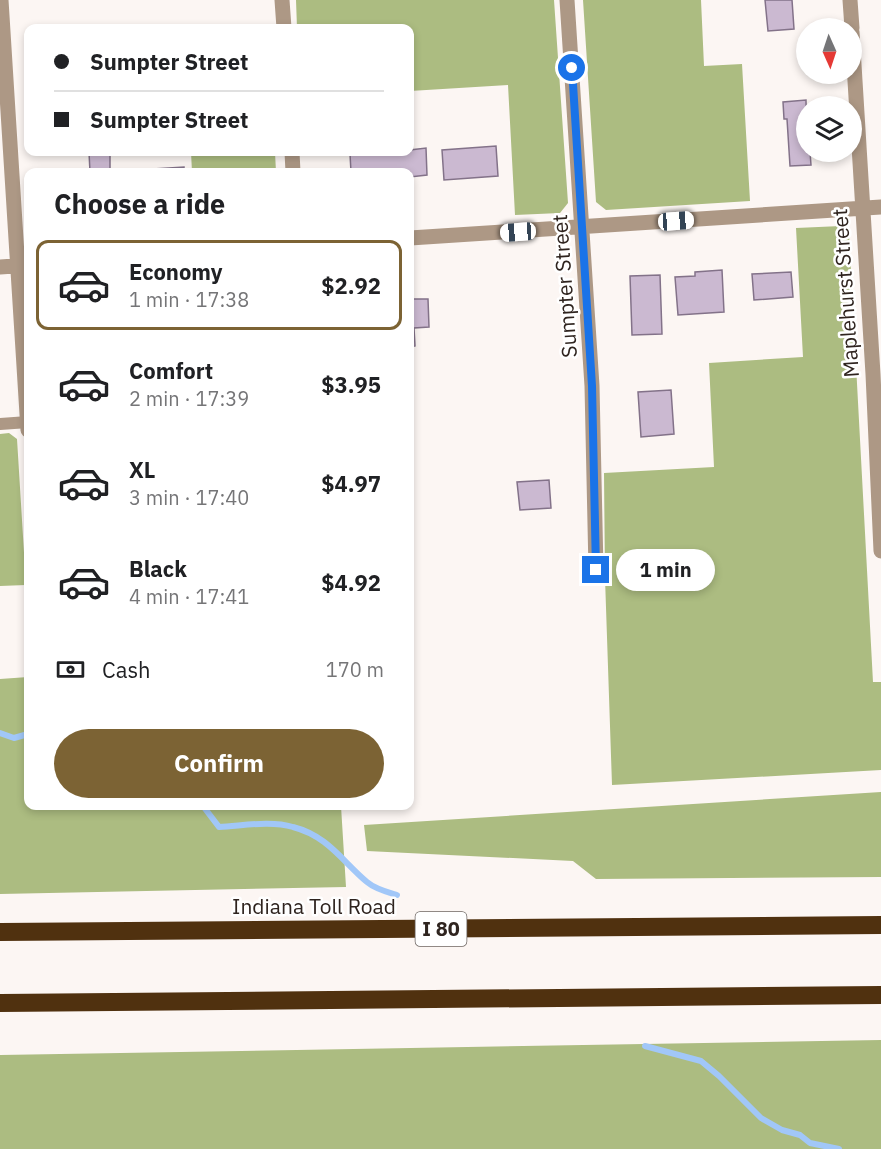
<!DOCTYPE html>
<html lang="en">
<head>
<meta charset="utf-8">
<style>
	:root { --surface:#fff; --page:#f6f6f6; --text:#202124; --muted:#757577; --line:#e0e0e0; --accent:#7c6334 }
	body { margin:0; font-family:"IBM Plex Sans",sans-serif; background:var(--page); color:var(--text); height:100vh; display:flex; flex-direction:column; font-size:22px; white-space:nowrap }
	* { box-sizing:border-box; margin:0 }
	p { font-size:20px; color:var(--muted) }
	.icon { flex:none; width:33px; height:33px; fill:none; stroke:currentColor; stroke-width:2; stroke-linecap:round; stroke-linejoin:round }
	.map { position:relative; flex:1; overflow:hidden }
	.drawer { position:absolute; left:24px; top:168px; width:390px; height:642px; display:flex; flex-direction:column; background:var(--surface); border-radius:12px; box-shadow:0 3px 9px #0003 }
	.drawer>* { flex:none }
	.top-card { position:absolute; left:24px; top:24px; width:390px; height:132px; border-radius:12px; box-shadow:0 3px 9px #0003; display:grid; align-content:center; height:132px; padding:0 30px; background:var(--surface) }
	.needle { width:39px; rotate:177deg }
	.fabs { position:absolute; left:796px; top:18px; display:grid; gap:12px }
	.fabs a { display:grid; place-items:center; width:66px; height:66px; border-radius:50%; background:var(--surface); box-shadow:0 3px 9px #0003; font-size:30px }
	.end { position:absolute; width:27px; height:27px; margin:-14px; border:8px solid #1a73e8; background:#fff; box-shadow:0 0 0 3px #fff }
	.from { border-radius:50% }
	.bubble { position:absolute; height:42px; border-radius:21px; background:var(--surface); box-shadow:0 3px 9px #0003; font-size:20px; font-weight:700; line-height:42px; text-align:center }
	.car { position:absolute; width:18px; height:36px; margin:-18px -9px; border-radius:8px; box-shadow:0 0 4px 2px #0007; background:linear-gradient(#fff 24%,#345 0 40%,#fff 0 76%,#345 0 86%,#fff 0) }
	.top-card b { display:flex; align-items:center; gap:21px; height:57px; font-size:22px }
	.top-card b+b { border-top:2px solid var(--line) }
	.top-card i { width:15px; height:15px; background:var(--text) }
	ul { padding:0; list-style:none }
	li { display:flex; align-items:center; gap:18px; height:90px; margin:0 12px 9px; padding:0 18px; border:3px solid transparent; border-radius:12px }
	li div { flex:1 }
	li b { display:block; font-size:22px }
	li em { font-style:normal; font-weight:700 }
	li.current { border-color:var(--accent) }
	li>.icon { width:54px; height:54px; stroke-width:1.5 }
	h2 { padding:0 30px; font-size:27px; line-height:72px }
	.pay { display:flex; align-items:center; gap:15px; height:66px; padding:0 30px; font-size:22px }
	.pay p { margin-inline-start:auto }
	.cta { display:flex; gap:12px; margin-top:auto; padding:12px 30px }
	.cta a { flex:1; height:69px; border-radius:36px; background:var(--accent); color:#fff; font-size:24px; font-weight:700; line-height:69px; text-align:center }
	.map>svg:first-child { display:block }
	.forest { fill:#acbc81 }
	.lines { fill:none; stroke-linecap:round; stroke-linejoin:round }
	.stream { stroke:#a1c7f8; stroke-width:6 }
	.building { fill:#cbb9d1; stroke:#837289; stroke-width:1.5 }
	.service { stroke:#ad9885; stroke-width:12 }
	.minor { stroke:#ad9885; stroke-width:15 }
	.motorway { stroke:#50310f; stroke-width:18 }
	.route { stroke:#1a73e8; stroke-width:8 }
	.labels { text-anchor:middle; stroke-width:5; stroke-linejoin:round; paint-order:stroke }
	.shield { fill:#fff; stroke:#6d6662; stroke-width:1.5 }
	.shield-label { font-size:20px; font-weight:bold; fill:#2f241f }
	.street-label { font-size:21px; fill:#2f241f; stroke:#fff }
</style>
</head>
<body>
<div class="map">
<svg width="881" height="1149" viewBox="0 0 881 1149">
	<rect width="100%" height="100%" fill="#fcf6f3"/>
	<!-- forest -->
	<path class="forest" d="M296 0H554L568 203 560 213 515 215 508 85 410 91V28H297Z
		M583 0H701L704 66 742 64 750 201 606 210 596 202Z
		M191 152H275L276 172H192Z
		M841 226 849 234 873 682H881V770L612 785 605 578 604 473 714 467 709 363 803 357 796 228Z
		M9 433 17 439 26 585 0 586V434Z
		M28 677V806H341L346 887 0 894V679Z
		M881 792V877L596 879 573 861 367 851 364 825Z
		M881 1040V1149H0V1055Z"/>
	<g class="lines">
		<!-- stream -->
		<path class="stream" d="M0 733 14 738 28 734
			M203 806 219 827C242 826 270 820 293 827 328 836 342 861 367 882 375 889 387 892 397 895
			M645 1046 701 1061 719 1076 761 1118 782 1130 800 1135 810 1143 839 1149"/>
	</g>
	<!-- building -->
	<path class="building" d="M765 0H792L794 29 768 31Z
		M806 100 807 152H810L811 165 790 166 787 119H784L783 102Z
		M496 146 498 176 444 180 442 150Z
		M426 148 427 175 410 177V172H351L350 154 410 152V150Z
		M89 152H110V172H90Z
		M184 167V172H121V171Z
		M722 270 724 312 678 315 675 277 695 276V272Z
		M791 272 793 297 754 300 752 274Z
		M660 275 662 334 632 335 630 276Z
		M410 299H428L429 327 414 328 415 346 410 347Z
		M671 390 674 434 641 437 638 392Z
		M549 480 551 508 520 510 517 482Z"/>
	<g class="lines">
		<!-- service -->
		<path class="service" d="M0 424 28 422"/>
		<!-- minor -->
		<path class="minor" d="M1 0 28 430
			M282 0 284 28
			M567 0 592 386 596 570
			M850 0 852 28
			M852 32 873 374 881 551
			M292 152 293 172
			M410 238 881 207
			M0 267 28 265"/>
		<!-- motorway -->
		<path class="motorway" d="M0 932 881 925
			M0 1003 881 995"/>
	</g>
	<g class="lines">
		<!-- route -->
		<path class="route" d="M572 68 592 386 596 570"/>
	</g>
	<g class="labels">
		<!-- shield labels -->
		<rect class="shield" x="415.5" y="912" width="51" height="34" rx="4.5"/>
		<g class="shield-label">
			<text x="441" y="936">I 80</text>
		</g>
		<!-- street labels -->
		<g class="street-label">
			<text transform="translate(565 286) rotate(-94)" y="7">Sumpter Street</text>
			<text transform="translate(846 293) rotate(-94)" y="7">Maplehurst Street</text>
			<text x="314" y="914">Indiana Toll Road</text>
		</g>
	</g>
</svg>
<div class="fabs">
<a><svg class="needle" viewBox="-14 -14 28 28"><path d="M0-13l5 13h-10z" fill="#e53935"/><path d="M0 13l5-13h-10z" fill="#757577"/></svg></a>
<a><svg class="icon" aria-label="layers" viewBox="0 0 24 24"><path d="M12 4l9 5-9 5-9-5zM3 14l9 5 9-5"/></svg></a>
</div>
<i class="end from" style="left:572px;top:68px"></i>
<i class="end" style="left:596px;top:570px"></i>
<div class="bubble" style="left:616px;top:549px;width:99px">1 min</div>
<i class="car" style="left:676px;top:221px;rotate:86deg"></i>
<i class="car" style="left:518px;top:232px;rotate:266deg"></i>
<div class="top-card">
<b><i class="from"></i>Sumpter Street</b>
<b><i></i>Sumpter Street</b>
</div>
<section class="drawer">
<h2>Choose a ride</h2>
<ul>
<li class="current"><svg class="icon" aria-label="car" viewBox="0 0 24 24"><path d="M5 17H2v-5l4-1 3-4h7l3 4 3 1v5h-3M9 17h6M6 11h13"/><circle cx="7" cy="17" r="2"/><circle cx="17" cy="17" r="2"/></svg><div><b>Economy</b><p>1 min · 17:38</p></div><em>$2.92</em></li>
<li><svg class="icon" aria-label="car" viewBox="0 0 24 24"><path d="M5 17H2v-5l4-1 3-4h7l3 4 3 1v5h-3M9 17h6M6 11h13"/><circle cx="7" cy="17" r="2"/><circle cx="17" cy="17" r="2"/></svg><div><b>Comfort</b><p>2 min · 17:39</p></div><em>$3.95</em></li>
<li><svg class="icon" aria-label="car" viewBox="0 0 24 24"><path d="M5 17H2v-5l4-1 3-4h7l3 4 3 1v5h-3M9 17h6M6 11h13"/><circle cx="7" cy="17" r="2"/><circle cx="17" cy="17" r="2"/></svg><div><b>XL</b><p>3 min · 17:40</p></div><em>$4.97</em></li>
<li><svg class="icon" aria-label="car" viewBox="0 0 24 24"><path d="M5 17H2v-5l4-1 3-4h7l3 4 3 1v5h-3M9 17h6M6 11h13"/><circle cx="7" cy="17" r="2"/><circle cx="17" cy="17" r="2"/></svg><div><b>Black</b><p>4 min · 17:41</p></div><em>$4.92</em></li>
</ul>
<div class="pay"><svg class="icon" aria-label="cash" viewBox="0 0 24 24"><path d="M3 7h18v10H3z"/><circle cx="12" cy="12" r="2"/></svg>Cash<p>170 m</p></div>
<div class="cta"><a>Confirm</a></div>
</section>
</div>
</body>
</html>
